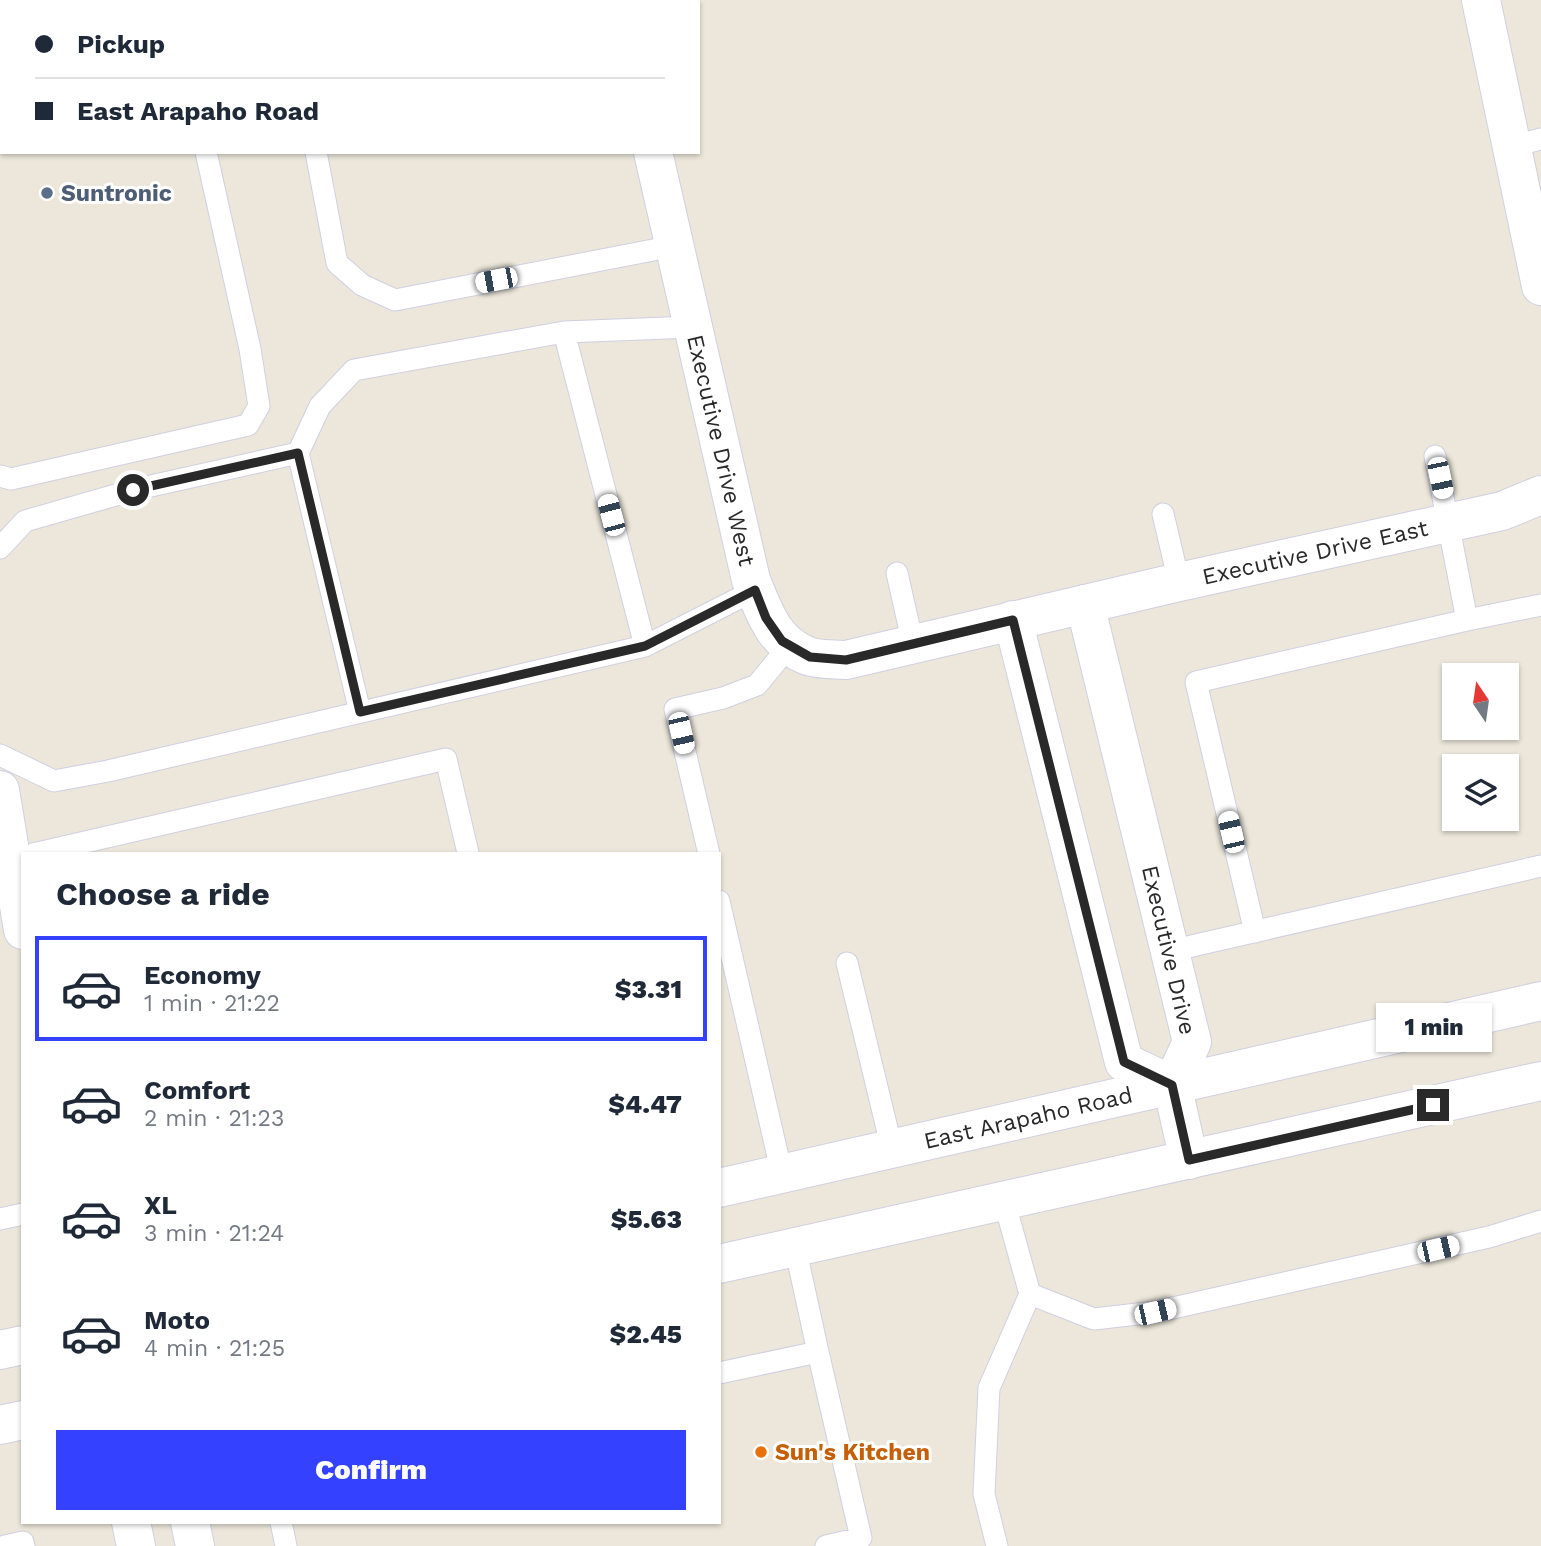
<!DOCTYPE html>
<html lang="en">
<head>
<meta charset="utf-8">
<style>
	:root { --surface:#fff; --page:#f6f6f7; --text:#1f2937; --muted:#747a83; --line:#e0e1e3; --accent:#3442ff }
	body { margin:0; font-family:"Work Sans",sans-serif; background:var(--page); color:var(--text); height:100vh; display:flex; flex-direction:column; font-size:26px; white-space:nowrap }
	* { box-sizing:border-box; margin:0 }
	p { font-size:23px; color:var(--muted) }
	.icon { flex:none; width:38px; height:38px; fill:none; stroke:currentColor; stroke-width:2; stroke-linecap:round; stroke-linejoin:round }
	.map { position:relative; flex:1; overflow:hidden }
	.sheet { position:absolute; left:21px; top:852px; width:700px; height:672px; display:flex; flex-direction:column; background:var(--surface); border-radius:0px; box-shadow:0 2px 5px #0004 }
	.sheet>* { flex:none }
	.top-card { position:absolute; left:0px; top:0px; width:700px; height:154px; box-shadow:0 2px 5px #0004; display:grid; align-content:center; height:154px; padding:0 35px; background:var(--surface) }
	.needle { width:46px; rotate:347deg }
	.buttons { position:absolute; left:1442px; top:663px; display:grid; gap:14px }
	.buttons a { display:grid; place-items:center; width:77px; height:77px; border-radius:0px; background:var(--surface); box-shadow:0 2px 5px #0004; font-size:35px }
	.end { position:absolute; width:32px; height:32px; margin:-16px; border:9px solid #292929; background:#fff; box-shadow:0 0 0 4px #fff }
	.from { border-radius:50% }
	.bubble { position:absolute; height:49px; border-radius:0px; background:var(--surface); box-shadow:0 2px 5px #0004; font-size:23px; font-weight:800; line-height:49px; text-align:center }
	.car { position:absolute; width:21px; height:42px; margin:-21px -10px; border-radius:9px; box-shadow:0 0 5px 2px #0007; background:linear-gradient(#fff 24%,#345 0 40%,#fff 0 76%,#345 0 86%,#fff 0) }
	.top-card b { display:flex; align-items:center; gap:24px; height:66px; font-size:26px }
	.top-card b+b { border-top:2px solid var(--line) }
	.top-card i { width:18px; height:18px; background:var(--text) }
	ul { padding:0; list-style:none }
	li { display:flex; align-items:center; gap:21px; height:105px; margin:0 14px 10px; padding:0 21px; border:4px solid transparent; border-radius:0px }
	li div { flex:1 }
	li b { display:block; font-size:26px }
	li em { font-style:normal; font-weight:800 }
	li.current { border-color:var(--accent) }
	li>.icon { width:63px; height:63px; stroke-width:1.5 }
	h2 { padding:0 35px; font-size:32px; line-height:84px }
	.cta { display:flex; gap:14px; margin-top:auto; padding:14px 35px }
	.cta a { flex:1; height:80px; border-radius:0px; background:var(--accent); color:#fff; font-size:28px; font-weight:800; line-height:80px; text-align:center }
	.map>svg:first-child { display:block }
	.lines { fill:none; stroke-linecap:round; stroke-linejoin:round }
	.lane-casing { stroke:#cfd0e3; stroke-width:23 }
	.street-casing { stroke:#cfd0e3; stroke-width:40 }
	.secondary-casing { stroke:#cfd0e3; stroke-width:40 }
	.lane { stroke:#fff; stroke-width:21 }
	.street { stroke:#fff; stroke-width:38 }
	.secondary { stroke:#fff; stroke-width:38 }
	.route { stroke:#292929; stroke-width:9 }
	.service-dot { fill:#5c6f8a; stroke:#fff; stroke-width:2.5 }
	.food-dot { fill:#e8710a; stroke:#fff; stroke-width:2.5 }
	.labels { text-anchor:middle; stroke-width:6; stroke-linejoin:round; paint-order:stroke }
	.service-label { font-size:23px; font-weight:bold; fill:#4e5e75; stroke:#fff; text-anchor:start }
	.street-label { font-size:23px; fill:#292929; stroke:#fff }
	.food-label { font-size:23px; font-weight:bold; fill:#c56008; stroke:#fff; text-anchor:start }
</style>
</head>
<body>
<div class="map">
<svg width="1541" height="1546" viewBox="0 0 1541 1546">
	<rect width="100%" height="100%" fill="#ece7da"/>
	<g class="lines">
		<defs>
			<path id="lane" d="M171 0V2
				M512 2 520 0
				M1513 146 1541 139
				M316 152 337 263 362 285 395 300 674 246
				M564 332 645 646
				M298 453 360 712
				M1435 456 1467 620 1541 605
				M0 476 11 479 248 425 259 406 250 349 206 152
				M1163 514 1179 582
				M0 548 25 521 133 490 298 453 320 406 354 370 564 332 693 327
				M897 573 913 644
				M0 755 54 781 108 771 645 646 755 590
				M33 854 446 759 468 853
				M709 854 675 709 723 698 757 685 789 646
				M719 901 782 1174
				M1255 932 1196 682 1467 620
				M1170 951 1541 866
				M847 963 892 1149
				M0 1219 23 1214
				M795 1247 818 1352
				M1030 1294 1094 1319 1155 1312 1489 1237 1541 1221
				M719 1373 818 1352 861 1538 826 1546
				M281 1522 286 1546
				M5 1546 23 1542 24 1546
				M997 1546 984 1494 989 1388 1030 1294 1004 1201"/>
			<g id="street">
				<path d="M618 0V2"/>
				<path d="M1481 0 1541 286"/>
				<path id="s1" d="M653 152 751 580C764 611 773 643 808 656 819 660 834 659 846 660L1179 582 1502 511 1541 495"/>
				<path d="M1013 620 1124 1062 1172 1085 1192 1042 1085 604"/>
				<path d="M0 790 23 930"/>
			</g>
			<g id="secondary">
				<path d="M1172 1085 1189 1160"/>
				<path id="s2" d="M719 1188 1541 1001"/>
				<path d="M719 1264 1541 1081"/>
				<path d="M0 1350 23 1345"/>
				<path d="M0 1425 23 1420"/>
				<path d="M131 1522 136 1546"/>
				<path d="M190 1522 195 1546"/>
			</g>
		</defs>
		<!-- lane casing -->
		<use href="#lane" class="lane-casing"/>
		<!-- street casing -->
		<use href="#street" class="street-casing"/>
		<!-- secondary casing -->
		<use href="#secondary" class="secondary-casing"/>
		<!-- lane -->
		<use href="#lane" class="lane"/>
		<!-- street -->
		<use href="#street" class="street"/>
		<!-- secondary -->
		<use href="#secondary" class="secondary"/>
	</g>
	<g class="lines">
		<!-- route -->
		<path class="route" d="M133 490 298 453 360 712 645 646 755 590 766 618 782 641 810 657 846 660 1013 620 1124 1062 1172 1085 1189 1160 1433 1105"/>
	</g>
	<!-- markers -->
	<circle class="service-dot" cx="47" cy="193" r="7"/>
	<circle class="food-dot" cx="761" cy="1452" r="7"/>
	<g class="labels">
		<!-- service labels -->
		<g class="service-label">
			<text x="61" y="201">Suntronic</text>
		</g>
		<!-- street labels -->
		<g class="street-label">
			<text dy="8" stroke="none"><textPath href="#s1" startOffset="306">Executive Drive West</textPath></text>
			<text dy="8" stroke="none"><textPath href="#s1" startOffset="1057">Executive Drive East</textPath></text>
			<text transform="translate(1169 950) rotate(77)" y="8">Executive Drive</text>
			<text dy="8" stroke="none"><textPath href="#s2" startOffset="317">East Arapaho Road</textPath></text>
		</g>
		<!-- food labels -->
		<g class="food-label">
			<text x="775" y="1460">Sun's Kitchen</text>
		</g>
	</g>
</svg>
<div class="buttons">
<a><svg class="needle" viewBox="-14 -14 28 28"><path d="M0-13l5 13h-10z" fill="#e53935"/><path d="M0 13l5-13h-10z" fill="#747a83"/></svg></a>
<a><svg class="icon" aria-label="layers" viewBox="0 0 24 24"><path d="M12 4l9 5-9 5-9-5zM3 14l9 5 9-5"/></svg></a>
</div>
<i class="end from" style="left:133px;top:490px"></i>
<i class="end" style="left:1433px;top:1105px"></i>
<div class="bubble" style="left:1376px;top:1003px;width:116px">1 min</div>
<i class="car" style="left:496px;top:280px;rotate:259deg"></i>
<i class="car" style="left:1440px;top:478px;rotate:168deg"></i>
<i class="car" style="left:611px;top:515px;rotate:345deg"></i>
<i class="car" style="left:681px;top:733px;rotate:167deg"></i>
<i class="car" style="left:1231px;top:832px;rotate:347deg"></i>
<i class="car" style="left:1438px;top:1249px;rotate:77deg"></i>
<i class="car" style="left:1155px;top:1312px;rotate:77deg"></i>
<div class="top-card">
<b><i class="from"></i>Pickup</b>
<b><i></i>East Arapaho Road</b>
</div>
<section class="sheet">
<h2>Choose a ride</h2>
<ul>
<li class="current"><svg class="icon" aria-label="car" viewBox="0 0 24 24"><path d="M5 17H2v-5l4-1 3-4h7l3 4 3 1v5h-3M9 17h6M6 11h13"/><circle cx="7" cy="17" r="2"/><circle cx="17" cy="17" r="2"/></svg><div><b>Economy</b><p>1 min · 21:22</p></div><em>$3.31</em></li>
<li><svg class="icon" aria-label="car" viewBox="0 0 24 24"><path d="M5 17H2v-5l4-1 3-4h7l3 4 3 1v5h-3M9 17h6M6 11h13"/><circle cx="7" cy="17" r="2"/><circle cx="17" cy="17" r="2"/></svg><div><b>Comfort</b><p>2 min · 21:23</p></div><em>$4.47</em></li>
<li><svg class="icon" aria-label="car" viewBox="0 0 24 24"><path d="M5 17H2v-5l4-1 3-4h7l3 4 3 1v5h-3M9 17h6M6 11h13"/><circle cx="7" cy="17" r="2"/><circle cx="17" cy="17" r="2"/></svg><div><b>XL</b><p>3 min · 21:24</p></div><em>$5.63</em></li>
<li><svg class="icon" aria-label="car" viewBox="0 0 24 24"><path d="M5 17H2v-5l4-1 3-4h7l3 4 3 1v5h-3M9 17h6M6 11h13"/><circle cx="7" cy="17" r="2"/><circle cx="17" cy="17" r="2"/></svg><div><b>Moto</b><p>4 min · 21:25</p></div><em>$2.45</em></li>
</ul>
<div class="cta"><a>Confirm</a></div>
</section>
</div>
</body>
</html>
